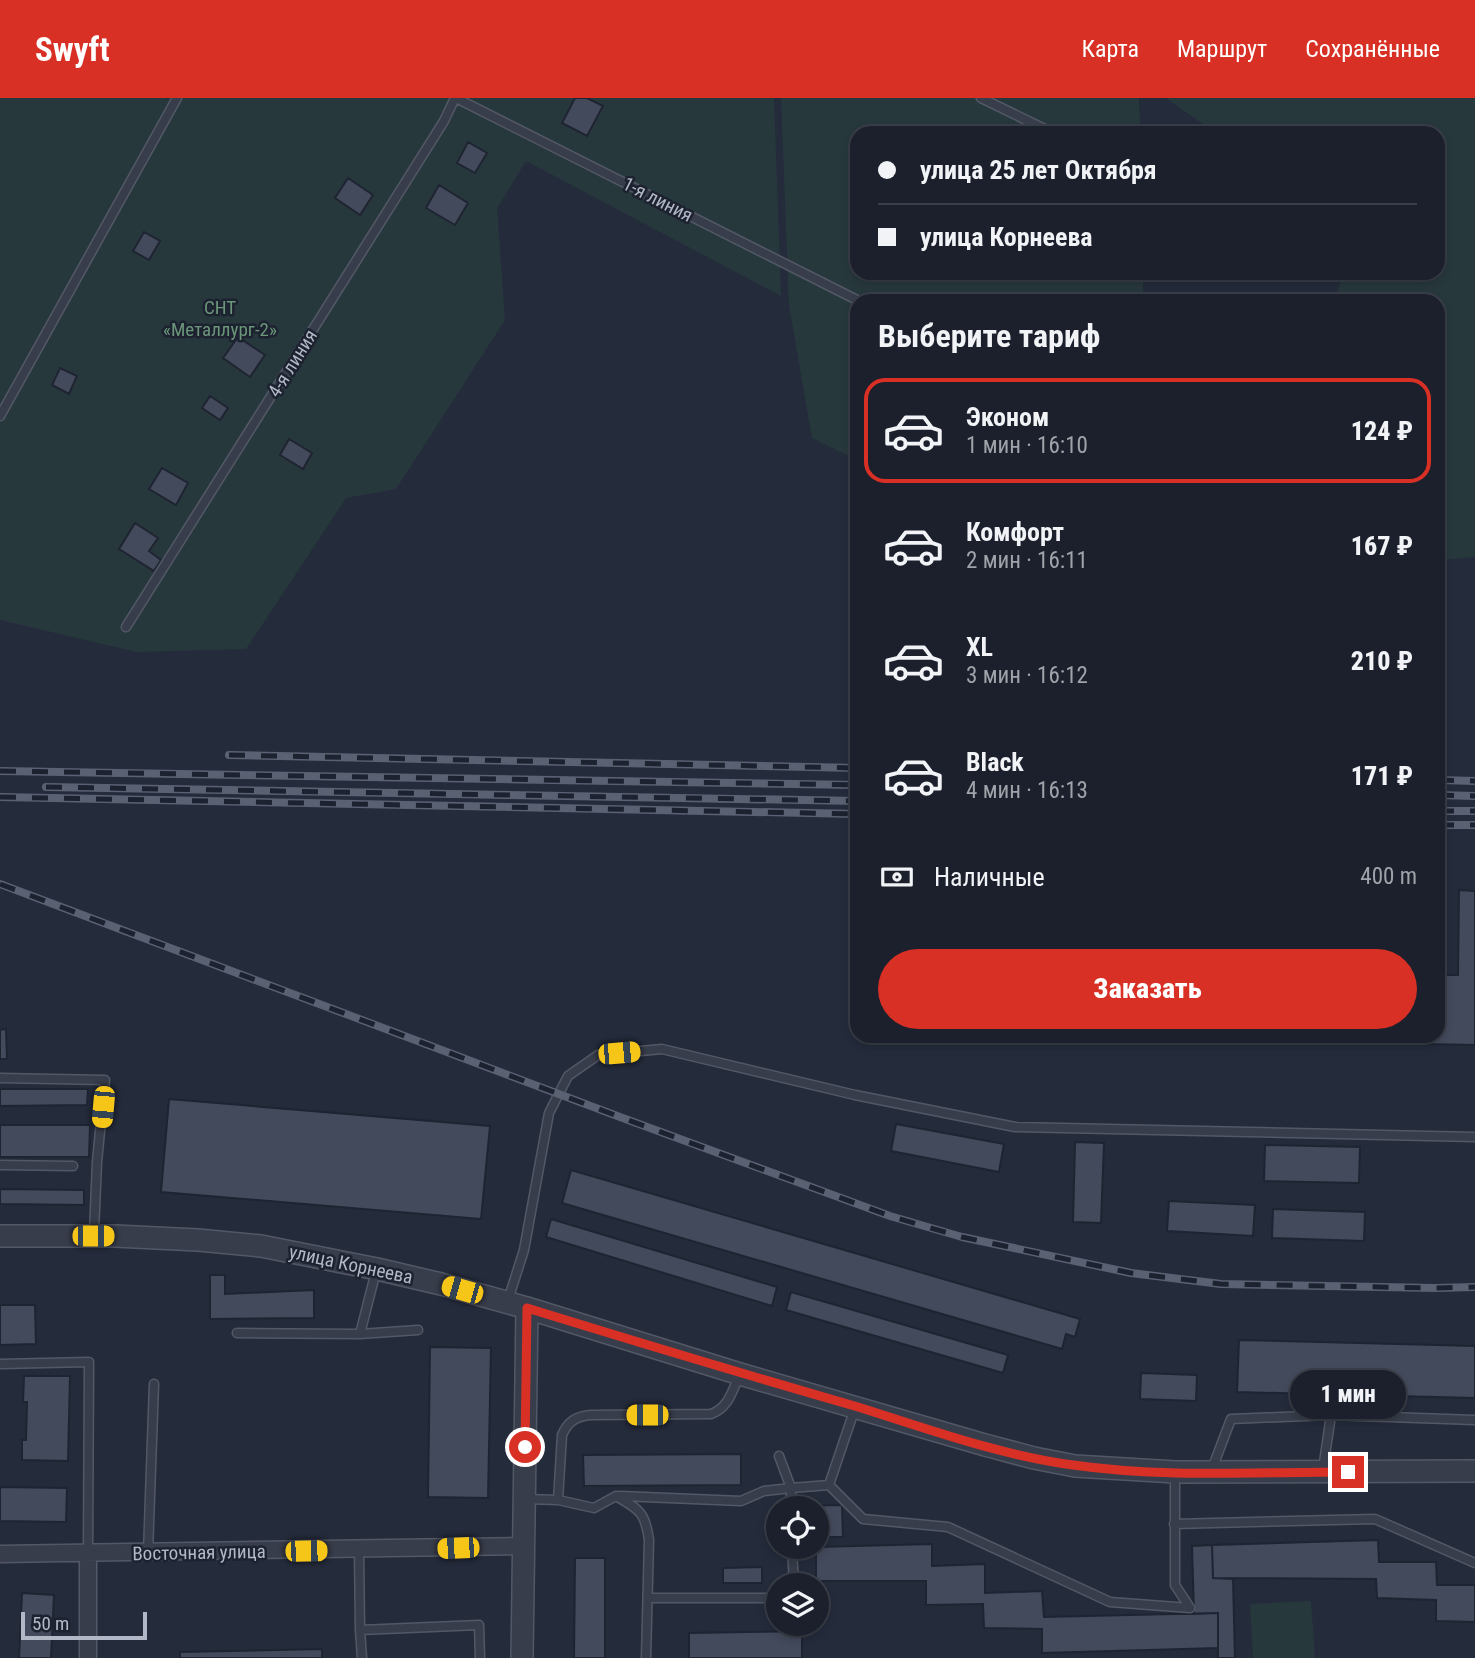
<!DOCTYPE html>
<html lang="ru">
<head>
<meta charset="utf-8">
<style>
	:root { --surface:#1b202c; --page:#242834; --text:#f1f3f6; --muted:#a0a3a9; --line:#393e48; --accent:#d93025 }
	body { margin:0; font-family:"Roboto Condensed",sans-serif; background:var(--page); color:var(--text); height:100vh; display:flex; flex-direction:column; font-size:26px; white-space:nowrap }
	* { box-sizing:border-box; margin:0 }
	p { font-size:23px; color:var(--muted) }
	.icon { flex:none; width:38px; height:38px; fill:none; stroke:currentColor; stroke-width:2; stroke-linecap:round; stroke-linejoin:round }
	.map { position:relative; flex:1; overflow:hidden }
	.panel { position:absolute; left:850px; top:196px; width:595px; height:749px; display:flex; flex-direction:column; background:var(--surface); border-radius:21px; box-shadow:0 4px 10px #0003,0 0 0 2px var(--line) }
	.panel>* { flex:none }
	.hud { position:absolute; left:850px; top:28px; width:595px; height:154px; border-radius:21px; box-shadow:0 4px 10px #0003,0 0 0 2px var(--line); display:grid; align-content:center; height:154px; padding:0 28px; background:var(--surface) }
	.buttons { position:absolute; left:766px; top:1398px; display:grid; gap:14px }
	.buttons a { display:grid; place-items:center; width:63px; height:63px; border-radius:50%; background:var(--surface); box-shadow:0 4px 10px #0003,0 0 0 2px var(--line); font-size:35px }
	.scale { position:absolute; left:21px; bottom:18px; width:126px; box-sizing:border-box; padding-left:7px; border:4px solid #b3b8c7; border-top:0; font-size:19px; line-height:24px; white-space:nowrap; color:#b3b8c7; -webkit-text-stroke:5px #1d2230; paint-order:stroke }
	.end { position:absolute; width:32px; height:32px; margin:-16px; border:9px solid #d93025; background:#fff; box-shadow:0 0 0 4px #fff }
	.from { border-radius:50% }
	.bubble { position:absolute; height:49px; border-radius:24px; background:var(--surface); box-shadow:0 4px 10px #0003,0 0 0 2px var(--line); font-size:23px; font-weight:800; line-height:49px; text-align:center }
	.car { position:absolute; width:21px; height:42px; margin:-21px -10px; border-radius:9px; box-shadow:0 0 5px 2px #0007; background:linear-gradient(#f5c518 24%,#345 0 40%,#f5c518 0 76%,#345 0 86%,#f5c518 0) }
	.hud b { display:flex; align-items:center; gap:24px; height:66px; font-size:26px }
	.hud b+b { border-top:2px solid var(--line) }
	.hud i { width:18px; height:18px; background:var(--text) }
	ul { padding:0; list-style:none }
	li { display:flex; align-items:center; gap:21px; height:105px; margin:0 14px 10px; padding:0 14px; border:4px solid transparent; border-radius:21px }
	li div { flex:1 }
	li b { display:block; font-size:26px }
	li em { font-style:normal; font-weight:800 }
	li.on { border-color:var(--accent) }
	li>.icon { width:63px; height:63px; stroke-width:1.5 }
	h2 { padding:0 28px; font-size:32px; line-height:84px }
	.pay { display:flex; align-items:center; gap:18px; height:77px; padding:0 28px; font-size:26px }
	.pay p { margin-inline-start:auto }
	.primary-button { display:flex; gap:14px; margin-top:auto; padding:14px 28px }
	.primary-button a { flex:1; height:80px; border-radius:42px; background:var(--accent); color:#fff; font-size:28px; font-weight:800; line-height:80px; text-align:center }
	header { display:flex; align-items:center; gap:42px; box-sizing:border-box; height:98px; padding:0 35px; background:var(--accent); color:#fff }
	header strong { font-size:33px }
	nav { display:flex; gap:38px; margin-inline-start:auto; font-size:24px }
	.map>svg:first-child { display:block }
	.green { fill:#27383d }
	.building { fill:#434a5c; stroke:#1f2432; stroke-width:2 }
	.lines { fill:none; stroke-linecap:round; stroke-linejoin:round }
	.service-casing { stroke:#535866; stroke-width:11 }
	.minor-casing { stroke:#535866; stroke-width:19 }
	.tertiary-casing { stroke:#535866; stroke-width:24 }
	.service { stroke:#383d4b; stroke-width:8 }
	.minor { stroke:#383d4b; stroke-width:16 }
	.tertiary { stroke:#383d4b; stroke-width:21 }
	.rail-casing { stroke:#5a6172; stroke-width:8 }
	.rail { stroke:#1d2230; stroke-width:5; stroke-dasharray:16; stroke-linecap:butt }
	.route { stroke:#d93025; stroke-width:9 }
	.labels { text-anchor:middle; stroke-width:5; stroke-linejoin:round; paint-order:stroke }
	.street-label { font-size:19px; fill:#b3b8c7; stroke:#1d2230 }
	.park-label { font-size:19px; fill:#6b967a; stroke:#1d2230 }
</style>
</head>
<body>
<header>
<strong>Swyft</strong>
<nav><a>Карта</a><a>Маршрут</a><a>Сохранённые</a></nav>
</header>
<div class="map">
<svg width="1475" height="1560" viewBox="0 0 1475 1560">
	<rect width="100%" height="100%" fill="#242b3b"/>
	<!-- green -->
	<path class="green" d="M0 0H774L781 198 526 63 497 110 505 222 396 391 346 400 246 551 137 554 0 522Z
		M781 0H1139L1140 35H858V175H1143V203H858L857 362 812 340 789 207Z
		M1166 0H1475V459L1439 462 1438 203H1334L1344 175H1438V35H1216Z
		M1311 1503 1315 1560H1253L1250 1506Z"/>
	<!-- building -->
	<path class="building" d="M575 0H587L603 8 587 38 562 25Z
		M468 44 487 55 475 75 457 65Z
		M348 80 373 97 360 117 335 100Z
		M439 87 468 105 455 127 426 110Z
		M144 134 160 143 149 162 133 153Z
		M238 239 265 257 250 279 223 260Z
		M60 270 77 278 69 296 52 287Z
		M210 298 228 310 220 322 202 310Z
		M289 341 312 355 303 371 280 357Z
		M162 370 188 385 176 407 149 391Z
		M135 425 158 440 149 453 161 462 154 473 119 451Z
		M1459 792 1475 793V947L1118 940V938H1438V877H1458Z
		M6 931 7 961H0V932Z
		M0 991H88L87 1007 0 1008Z
		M169 1001 490 1028 481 1121 161 1094Z
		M896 1026 1004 1046 999 1074 891 1053Z
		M0 1027H90L89 1059H0Z
		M1075 1044 1104 1045 1101 1125 1073 1124Z
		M1265 1047 1360 1049 1359 1085 1264 1083Z
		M571 1072 1080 1221 1075 1239 1066 1236 1062 1251 562 1105Z
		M0 1091 84 1092V1107L0 1106Z
		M1169 1103 1255 1107 1253 1138 1167 1133Z
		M1273 1111 1365 1114 1364 1143 1272 1140Z
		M551 1121 777 1189 772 1208 546 1139Z
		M210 1177H225V1196L314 1192V1220L210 1221Z
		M791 1194 1008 1257 1003 1275 786 1212Z
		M0 1207H35L36 1246 0 1247Z
		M1239 1242 1475 1248V1300L1237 1294Z
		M430 1249 491 1250 488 1400 428 1399Z
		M1141 1275 1197 1277 1196 1303 1140 1301Z
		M24 1278H70L68 1363 22 1362V1342H26L27 1304H23Z
		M741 1356V1387L584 1388 583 1357Z
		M0 1389 67 1390 66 1424 0 1423Z
		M842 1407 843 1439H817V1410H794V1408Z
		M1378 1442 1379 1464H1436L1437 1487H1475V1524L1436 1523V1502L1377 1500 1376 1481 1213 1480 1212 1447Z
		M932 1446V1468L985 1466V1495L1042 1493 1044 1519 1218 1515V1550L1042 1555V1531L984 1530 983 1506 926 1507V1483H816V1449Z
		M1212 1447 1213 1480 1233 1481 1235 1560H1218V1515L1194 1516 1192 1448Z
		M575 1460H605V1560H574Z
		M762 1469V1485H723V1470Z
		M22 1495 54 1497 51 1560H19Z
		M802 1533V1560H689V1535Z
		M322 1551V1560H180V1554Z"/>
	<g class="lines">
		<defs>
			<path id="service" d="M456 0 859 203
				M981 0 1053 35
				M0 318 177 0
				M126 529 444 23 455 0
				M0 980 105 982 97 1064 94 1135
				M0 1067 73 1068
				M508 1202 524 1152 549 1015 568 978 598 957 662 951 855 997 1015 1029 1475 1039
				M237 1235 360 1236 376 1173
				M360 1236 418 1232
				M0 1266 89 1264 88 1456
				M855 1310 829 1387 863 1421 948 1429 1110 1504 1190 1510
				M1331 1317 1475 1322
				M779 1358 791 1390 829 1387
				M1212 1371 1231 1321 1331 1317 1323 1371
				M1175 1374V1487L1190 1510
				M620 1398 741 1403 764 1393 791 1390V1410
				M526 1401 558 1402 562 1337C568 1323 577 1318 591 1317L711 1316C728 1310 732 1294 739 1278
				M558 1402 594 1410 616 1398C640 1412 645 1414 649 1442L646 1560
				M1174 1426 1375 1421 1475 1465
				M792 1449 794 1488
				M359 1452 360 1532 362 1560
				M148 1455 154 1286
				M648 1500H779
				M360 1532 479 1527 480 1560"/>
			<path id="minor" d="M0 1456 523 1448
				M88 1456V1560"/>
			<path id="tertiary" d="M0 1138H115L198 1142 261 1148 377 1171 441 1186 527 1210 740 1276 985 1347 1034 1360 1075 1368 1175 1374 1475 1373
				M522 1560 527 1210"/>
		</defs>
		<!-- service casing -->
		<use href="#service" class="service-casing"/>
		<!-- minor casing -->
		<use href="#minor" class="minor-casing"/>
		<!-- tertiary casing -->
		<use href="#tertiary" class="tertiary-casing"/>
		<!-- service -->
		<use href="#service" class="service"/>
		<!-- minor -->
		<use href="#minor" class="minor"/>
		<!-- tertiary -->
		<use href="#tertiary" class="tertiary"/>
		<defs>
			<path id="rail" d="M229 657 858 670
				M0 673 858 687
				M1438 682 1475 683
				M46 689 858 703
				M1438 697 1475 698
				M0 699 858 716
				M1438 713H1475
				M1438 727H1475
				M0 786 620 1019 890 1118 962 1139 1131 1175 1221 1186 1435 1190 1475 1189"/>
		</defs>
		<!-- rail casing -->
		<use href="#rail" class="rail-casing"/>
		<!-- rail -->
		<use href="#rail" class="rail"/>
	</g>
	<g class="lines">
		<!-- route -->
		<path class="route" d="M525 1349 527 1210C637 1244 747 1277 858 1309 928 1331 999 1357 1073 1367 1163 1380 1257 1374 1348 1374"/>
	</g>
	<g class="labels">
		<!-- street labels -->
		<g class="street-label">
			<text transform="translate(658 101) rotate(27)" y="7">1-я линия</text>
			<text transform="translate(292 265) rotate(-58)" y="7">4-я линия</text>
			<text transform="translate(351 1166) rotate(12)" y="7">улица Корнеева</text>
			<text transform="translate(199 1454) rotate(-1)" y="7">Восточная улица</text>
		</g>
		<!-- park labels -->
		<g class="park-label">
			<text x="220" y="216">СНТ<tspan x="220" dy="22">«Металлург-2»</tspan></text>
		</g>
	</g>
</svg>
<div class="buttons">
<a><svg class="icon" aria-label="locate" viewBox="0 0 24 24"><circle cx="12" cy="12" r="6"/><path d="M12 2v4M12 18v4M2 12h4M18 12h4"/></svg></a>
<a><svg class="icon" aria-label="layers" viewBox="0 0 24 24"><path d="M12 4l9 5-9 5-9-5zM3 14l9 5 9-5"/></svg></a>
</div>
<div class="scale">50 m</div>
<i class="end from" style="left:525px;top:1349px"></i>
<i class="end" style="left:1348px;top:1374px"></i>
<div class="bubble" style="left:1290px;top:1272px;width:116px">1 мин</div>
<i class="car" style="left:619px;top:955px;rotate:85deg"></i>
<i class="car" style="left:103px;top:1009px;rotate:185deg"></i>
<i class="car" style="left:93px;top:1138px;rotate:90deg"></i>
<i class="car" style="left:462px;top:1192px;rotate:286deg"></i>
<i class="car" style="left:647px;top:1317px;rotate:270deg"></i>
<i class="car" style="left:458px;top:1450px;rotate:268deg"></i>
<i class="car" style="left:306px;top:1453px;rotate:89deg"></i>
<div class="hud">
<b><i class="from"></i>улица 25 лет Октября</b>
<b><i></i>улица Корнеева</b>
</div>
<section class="panel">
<h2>Выберите тариф</h2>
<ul>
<li class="on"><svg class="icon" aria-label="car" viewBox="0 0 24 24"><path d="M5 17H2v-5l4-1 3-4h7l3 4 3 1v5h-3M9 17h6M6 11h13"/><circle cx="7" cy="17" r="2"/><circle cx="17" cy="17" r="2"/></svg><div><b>Эконом</b><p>1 мин · 16:10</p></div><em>124 ₽</em></li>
<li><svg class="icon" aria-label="car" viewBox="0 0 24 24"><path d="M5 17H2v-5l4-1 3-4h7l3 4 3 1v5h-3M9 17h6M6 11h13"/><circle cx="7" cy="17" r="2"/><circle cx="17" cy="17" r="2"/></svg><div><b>Комфорт</b><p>2 мин · 16:11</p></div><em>167 ₽</em></li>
<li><svg class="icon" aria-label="car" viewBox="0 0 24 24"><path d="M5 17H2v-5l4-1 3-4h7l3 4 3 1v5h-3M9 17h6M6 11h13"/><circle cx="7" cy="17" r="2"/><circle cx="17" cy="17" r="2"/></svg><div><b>XL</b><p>3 мин · 16:12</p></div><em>210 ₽</em></li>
<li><svg class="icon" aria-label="car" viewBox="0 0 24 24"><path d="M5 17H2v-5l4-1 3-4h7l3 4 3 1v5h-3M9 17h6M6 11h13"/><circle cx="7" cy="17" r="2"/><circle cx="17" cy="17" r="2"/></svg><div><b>Black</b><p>4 мин · 16:13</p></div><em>171 ₽</em></li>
</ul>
<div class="pay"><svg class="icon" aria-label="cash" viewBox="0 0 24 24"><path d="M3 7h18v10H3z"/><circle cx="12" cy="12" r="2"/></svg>Наличные<p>400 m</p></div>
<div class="primary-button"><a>Заказать</a></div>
</section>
</div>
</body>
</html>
